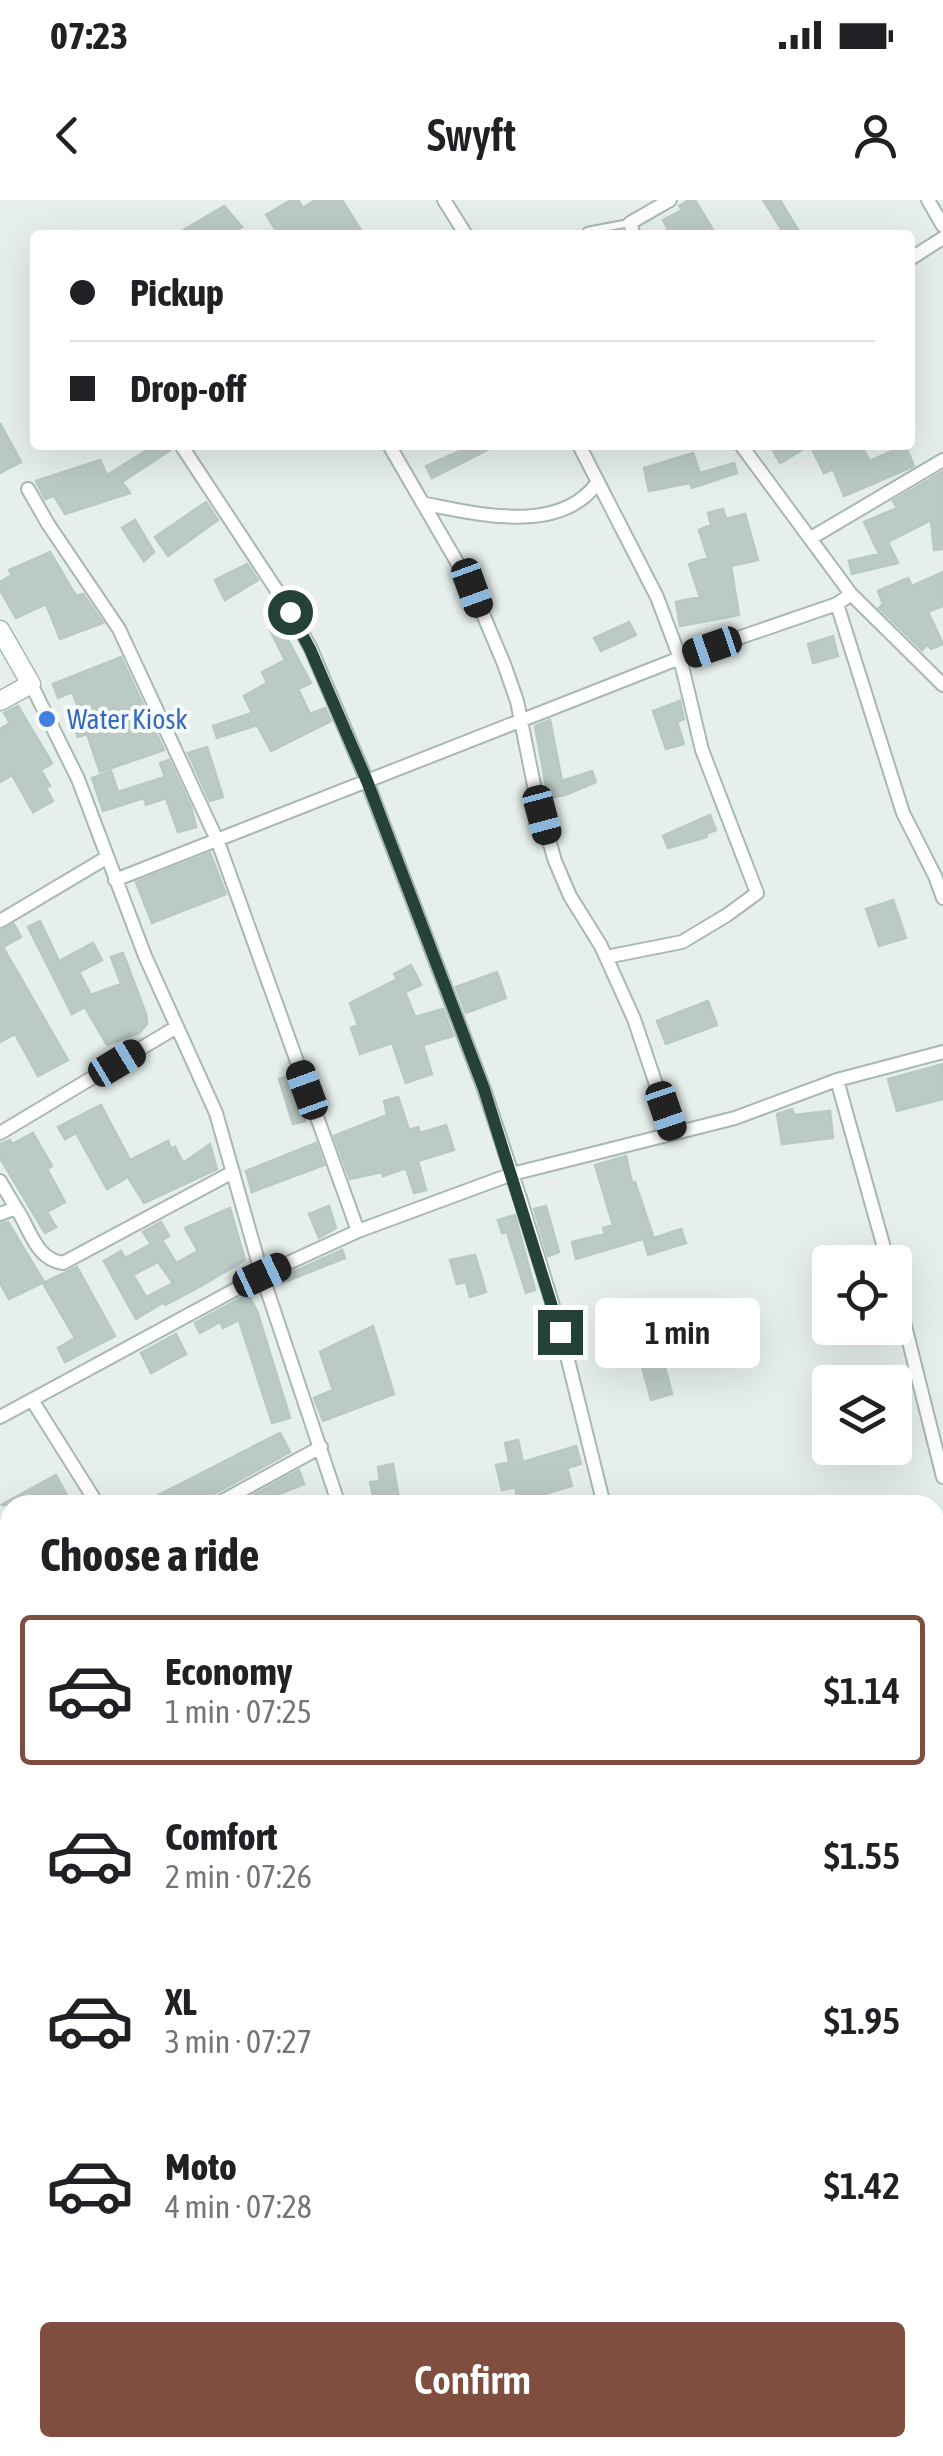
<!DOCTYPE html>
<html lang="en">
<head>
<meta charset="utf-8">
<style>
	:root { --surface:#fff; --page:#f6f6f6; --text:#202124; --muted:#757577; --line:#e0e0e0; --accent:#7f4e3f }
	body { margin:0; font-family:"Asap Condensed",sans-serif; background:var(--page); color:var(--text); height:100vh; display:flex; flex-direction:column; font-size:38px; white-space:nowrap }
	* { box-sizing:border-box; margin:0 }
	p { font-size:32px; color:var(--muted) }
	.icon { flex:none; width:55px; height:55px; fill:none; stroke:currentColor; stroke-width:2; stroke-linecap:round; stroke-linejoin:round }
	.map { position:relative; flex:1; overflow:hidden }
	.drawer { position:absolute; left:0px; top:1295px; width:945px; height:962px; display:flex; flex-direction:column; background:var(--surface); border-radius:30px 30px 0 0; box-shadow:0 10px 40px #0002 }
	.drawer>* { flex:none }
	.hud { position:absolute; left:30px; top:30px; width:885px; height:220px; border-radius:10px; box-shadow:0 10px 40px #0002; display:grid; align-content:center; height:220px; padding:0 40px; background:var(--surface) }
	.controls { position:absolute; left:812px; top:1045px; display:grid; gap:20px }
	.controls a { display:grid; place-items:center; width:100px; height:100px; border-radius:10px; background:var(--surface); box-shadow:0 10px 40px #0002; font-size:50px }
	.end { position:absolute; width:45px; height:45px; margin:-22px; border:12px solid #24423a; background:#fff; box-shadow:0 0 0 5px #fff }
	.from { border-radius:50% }
	.bubble { position:absolute; height:70px; border-radius:10px; background:var(--surface); box-shadow:0 10px 40px #0002; font-size:32px; font-weight:600; line-height:70px; text-align:center }
	.car { position:absolute; width:30px; height:60px; margin:-30px -15px; border-radius:12px; box-shadow:0 0 8px 2px #0007; background:linear-gradient(#222 24%,#8ab4d8 0 40%,#222 0 76%,#8ab4d8 0 86%,#222 0) }
	.hud b { display:flex; align-items:center; gap:35px; height:95px; font-size:38px }
	.hud b+b { border-top:2px solid var(--line) }
	.hud i { width:25px; height:25px; background:var(--text) }
	ul { padding:0; list-style:none }
	li { display:flex; align-items:center; gap:30px; height:150px; margin:0 20px 15px; padding:0 20px; border:5px solid transparent; border-radius:10px }
	li div { flex:1 }
	li b { display:block; font-size:38px }
	li em { font-style:normal; font-weight:600 }
	li.active { border-color:var(--accent) }
	li>.icon { width:90px; height:90px; stroke-width:1.5 }
	h2 { padding:0 40px; font-size:45px; line-height:120px }
	.primary-button { display:flex; gap:20px; margin-top:auto; padding:20px 40px }
	.primary-button a { flex:1; height:115px; border-radius:10px; background:var(--accent); color:#fff; font-size:40px; font-weight:600; line-height:115px; text-align:center }
	.status { display:flex; justify-content:space-between; align-items:center; height:70px; padding:0 50px; background:var(--surface); direction:ltr }
	.status svg { height:28px; fill:currentColor }
	header { display:flex; justify-content:space-between; align-items:center; height:130px; padding:0 40px; background:var(--surface); font-size:45px; font-weight:600 }
	.map>svg:first-child { display:block }
	.building { fill:#bbcac4; stroke:#b8c9c2; stroke-width:2.5; fill-rule:evenodd }
	.lines { fill:none; stroke-linecap:round; stroke-linejoin:round }
	.service-casing { stroke:#a8b8b2; stroke-width:10 }
	.minor-casing { stroke:#a8b8b2; stroke-width:16 }
	.secondary-casing { stroke:#a4bbb3; stroke-width:21 }
	.service { stroke:#fff; stroke-width:6 }
	.minor { stroke:#fff; stroke-width:12 }
	.secondary { stroke:#fff; stroke-width:18 }
	.route { stroke:#24423a; stroke-width:12 }
	.shop-dot { fill:#3f7fe0; stroke:#f7fbf9; stroke-width:4 }
	.labels { text-anchor:middle; stroke-width:8; stroke-linejoin:round; paint-order:stroke }
	.shop-label { font-size:28px; fill:#366cbe; stroke:#f7fbf9; text-anchor:start }
</style>
</head>
<body>
<div class="status"><b>07:23</b><svg viewBox="0 0 49 12"><path d="M0 12V9h3v3zM5 12V6h3v6zM10 12V3h3v9zM15 12V0h3v12zM26 1h20v11H26zM47 4h2v5h-2z"/></svg></div>
<header><svg class="icon" aria-label="back" viewBox="0 0 24 24"><path d="M15 5l-7 7 7 7"/></svg>Swyft<svg class="icon" aria-label="person" viewBox="0 0 24 24"><circle cx="12" cy="8" r="4"/><path d="M4 21q1-7 8-7t8 7"/></svg></header>
<div class="map">
<svg width="943" height="2256" viewBox="0 0 943 2256">
	<rect width="100%" height="100%" fill="#e6efeb"/>
	<!-- building -->
	<path class="building" d="M291 0H298L303 8 315 0H342L364 35H279L266 15Z
		M689 0H695L716 35H671L663 20 682 10 679 6Z
		M763 0H780L801 35H785Z
		M224 6 242 27 229 35H175Z
		M0 223 21 262 0 273Z
		M155 245H171L172 249 122 282 130 293 65 314 54 296 45 299 36 281 100 260 107 275Z
		M473 245H497L432 278 426 266Z
		M780 245H861L870 261 892 251 889 245H905L914 266 844 296 833 269 824 273 810 245 780 263 772 249Z
		M693 253 700 273 734 263 737 273 692 288 690 283 649 291 644 268Z
		M942 272 943 349 934 350 931 320 888 342 898 363 852 374 849 361 879 354 864 322 897 308 893 301Z
		M206 302 218 320 168 356 155 337Z
		M723 309 726 319 745 314 758 360 731 366 739 415 680 426 676 402 700 397 689 364 708 358 699 330 711 325 708 313Z
		M135 320 154 352 144 361 122 328Z
		M50 352 76 396 83 394 103 423 60 439 46 404 16 418 0 390V382L12 375 9 370Z
		M247 364 258 380 225 400 215 380Z
		M943 372V406L928 412 943 444 931 449 928 444 922 450 879 408 883 404 878 391 908 378 912 386Z
		M629 422 636 435 601 451 594 438Z
		M280 425 311 483 298 489 310 514 325 508 331 521 271 551 257 525 217 538 213 526 252 513 244 496 267 483 262 472 285 460 270 430Z
		M833 436 838 456 813 463 808 444Z
		M121 457 164 550 100 572 87 534 78 537 72 522 83 518 72 492 58 498 53 484Z
		M680 501 684 519 677 522 684 544 666 549 653 511Z
		M18 506 52 563 41 570 50 586 46 588 53 601 33 612 12 575 0 582V529L10 523 4 513Z
		M550 520 562 581 592 571 596 582 565 595 548 598 535 526Z
		M207 547 223 597 210 601 188 553Z
		M169 560 191 607 196 627 178 632 166 598 146 605 144 598 103 611 92 578 111 571 118 592 165 577 160 563Z
		M710 615 716 630 706 634 707 637 668 648 663 636Z
		M210 653 226 694 152 723 136 682Z
		M893 700 906 738 879 746 866 709Z
		M40 721 59 761 93 743 102 760 79 772 91 795 121 784 111 757 123 753 146 814 147 824 139 833 107 845 85 807 72 814 28 727Z
		M14 724 21 737 3 747 68 860 38 876 15 834 0 842V731Z
		M411 765 421 785 405 792 415 817 443 809 453 836 423 845 432 874 406 883 392 843 360 854 351 828 358 825 350 803 397 779 394 774Z
		M497 772 506 798 466 813 456 787Z
		M708 801 717 825 666 844 657 821Z
		M943 864V899L897 911 888 879Z
		M291 875 305 921 293 924 279 879Z
		M398 897 409 930 418 927 420 933 446 925 454 950 418 961 426 990 414 993 406 968 383 976 382 972 350 979 334 936 387 915 384 901Z
		M101 905 130 960 168 941 171 949 175 947 183 963 210 944 217 969 144 1003 128 977 107 989 76 933 65 939 58 927Z
		M792 909 794 915 830 911 833 938 782 944 777 914Z
		M33 933 52 966 47 969 65 1002 47 1012 56 1027 45 1033 0 958V944L10 940 12 944Z
		M316 943 324 965 252 992 246 971Z
		M626 956 632 983 635 982 653 1036 576 1059 572 1042 605 1034 603 1028 613 1025 595 965Z
		M329 1006 336 1028 319 1038 309 1014Z
		M546 1006 559 1052 548 1056 534 1009Z
		M230 1008 245 1060 201 1086 165 1105 164 1102 136 1119 104 1061 121 1051 125 1058 151 1044 143 1032 161 1022 169 1036 162 1040 176 1063 198 1051 185 1028ZM158 1062 173 1083 146 1097 133 1075Z
		M515 1015 535 1090 526 1093 507 1032 502 1033 498 1020Z
		M8 1022 44 1082 9 1099 0 1083V1024Z
		M681 1029 686 1043 648 1055 644 1041Z
		M342 1050 345 1058 282 1083 280 1078Z
		M475 1055 486 1092 470 1097 466 1082 457 1084 450 1060Z
		M77 1067 115 1136 65 1162 58 1148 75 1138 43 1083Z
		M248 1094 257 1111 290 1218 272 1223 239 1120 223 1128 220 1122 200 1133 195 1123Z
		M653 1121 672 1194 651 1200 631 1125Z
		M373 1126 394 1194 323 1221 314 1198 333 1190 320 1152Z
		M176 1134 186 1154 151 1173 141 1153Z
		M280 1233 290 1252 210 1296 205 1305H139Z
		M518 1240 523 1262 576 1246 581 1264 567 1268 572 1286 531 1298 532 1305H519L515 1287 502 1290 496 1265 509 1262 505 1243Z
		M393 1264 400 1305H375L370 1282 380 1281 378 1267Z
		M299 1270 304 1284 264 1300 267 1305H236Z
		M56 1275 72 1305H1Z"/>
	<g class="lines">
		<defs>
			<path id="service" d="M587 31 629 23"/>
			<path id="minor" d="M444 0 466 35
				M928 0 943 26
				M634 35 630 23 670 0
				M910 59 943 38
				M181 245 291 412 311 449 367 581 484 889 521 1001 561 1132 604 1305
				M389 245 472 388 504 464 517 501 536 595 555 661 570 696 601 746 634 819 672 932
				M579 245 657 397 680 458 702 550 757 693 727 715 682 742 606 757
				M741 245 851 394 943 485
				M28 289 48 324 119 429 218 642 358 1031
				M426 304C478 314 560 335 597 283
				M811 338 943 260
				M837 404 903 613 935 676 943 698
				M31 484 78 579 145 756 216 913 262 1075 339 1305
				M115 680 680 458 837 404 851 394
				M0 721 106 658
				M837 880 888 1062
				M0 933 175 828
				M0 981 16 1008
				M0 1014 16 1008C30 1028 35 1059 63 1063L233 972
				M895 1086 943 1277
				M32 1200 98 1305
				M0 1217 262 1075 358 1031 512 974 735 918 837 880 943 852
				M215 1305 321 1247
				M935 1408 943 1409
				M0 1492 10 1508
				M935 1565 943 1561
				M935 1579H943
				M935 1761H943
				M0 1814 10 1833
				M935 1893H943
				M0 1899 10 1903
				M935 1913 943 1905
				M0 1986 10 1981
				M0 2195 10 2189
				M935 2229 943 2222
				M309 2248 313 2256
				M900 2248 920 2256
				M148 2256 149 2248
				M471 2256V2248
				M648 2256V2248"/>
			<path id="secondary" d="M0 430 31 484 0 501"/>
		</defs>
		<!-- service casing -->
		<use href="#service" class="service-casing"/>
		<!-- minor casing -->
		<use href="#minor" class="minor-casing"/>
		<!-- secondary casing -->
		<use href="#secondary" class="secondary-casing"/>
		<!-- service -->
		<use href="#service" class="service"/>
		<!-- minor -->
		<use href="#minor" class="minor"/>
		<!-- secondary -->
		<use href="#secondary" class="secondary"/>
	</g>
	<g class="lines">
		<!-- route -->
		<path class="route" d="M290 412 310 449 367 581 484 889 560 1132"/>
	</g>
	<!-- markers -->
	<circle class="shop-dot" cx="47" cy="519" r="10"/>
	<g class="labels">
		<!-- shop labels -->
		<g class="shop-label">
			<text x="67" y="529">Water Kiosk</text>
		</g>
	</g>
</svg>
<div class="controls">
<a><svg class="icon" aria-label="locate" viewBox="0 0 24 24"><circle cx="12" cy="12" r="6"/><path d="M12 2v4M12 18v4M2 12h4M18 12h4"/></svg></a>
<a><svg class="icon" aria-label="layers" viewBox="0 0 24 24"><path d="M12 4l9 5-9 5-9-5zM3 14l9 5 9-5"/></svg></a>
</div>
<i class="end from" style="left:290px;top:412px"></i>
<i class="end" style="left:560px;top:1132px"></i>
<div class="bubble" style="left:595px;top:1098px;width:165px">1 min</div>
<i class="car" style="left:472px;top:388px;rotate:160deg"></i>
<i class="car" style="left:712px;top:447px;rotate:251deg"></i>
<i class="car" style="left:542px;top:615px;rotate:165deg"></i>
<i class="car" style="left:117px;top:863px;rotate:59deg"></i>
<i class="car" style="left:307px;top:890px;rotate:340deg"></i>
<i class="car" style="left:666px;top:911px;rotate:161deg"></i>
<i class="car" style="left:262px;top:1075px;rotate:65deg"></i>
<div class="hud">
<b><i class="from"></i>Pickup</b>
<b><i></i>Drop-off</b>
</div>
<section class="drawer">
<h2>Choose a ride</h2>
<ul>
<li class="active"><svg class="icon" aria-label="car" viewBox="0 0 24 24"><path d="M5 17H2v-5l4-1 3-4h7l3 4 3 1v5h-3M9 17h6M6 11h13"/><circle cx="7" cy="17" r="2"/><circle cx="17" cy="17" r="2"/></svg><div><b>Economy</b><p>1 min · 07:25</p></div><em>$1.14</em></li>
<li><svg class="icon" aria-label="car" viewBox="0 0 24 24"><path d="M5 17H2v-5l4-1 3-4h7l3 4 3 1v5h-3M9 17h6M6 11h13"/><circle cx="7" cy="17" r="2"/><circle cx="17" cy="17" r="2"/></svg><div><b>Comfort</b><p>2 min · 07:26</p></div><em>$1.55</em></li>
<li><svg class="icon" aria-label="car" viewBox="0 0 24 24"><path d="M5 17H2v-5l4-1 3-4h7l3 4 3 1v5h-3M9 17h6M6 11h13"/><circle cx="7" cy="17" r="2"/><circle cx="17" cy="17" r="2"/></svg><div><b>XL</b><p>3 min · 07:27</p></div><em>$1.95</em></li>
<li><svg class="icon" aria-label="car" viewBox="0 0 24 24"><path d="M5 17H2v-5l4-1 3-4h7l3 4 3 1v5h-3M9 17h6M6 11h13"/><circle cx="7" cy="17" r="2"/><circle cx="17" cy="17" r="2"/></svg><div><b>Moto</b><p>4 min · 07:28</p></div><em>$1.42</em></li>
</ul>
<div class="primary-button"><a>Confirm</a></div>
</section>
</div>
</body>
</html>
